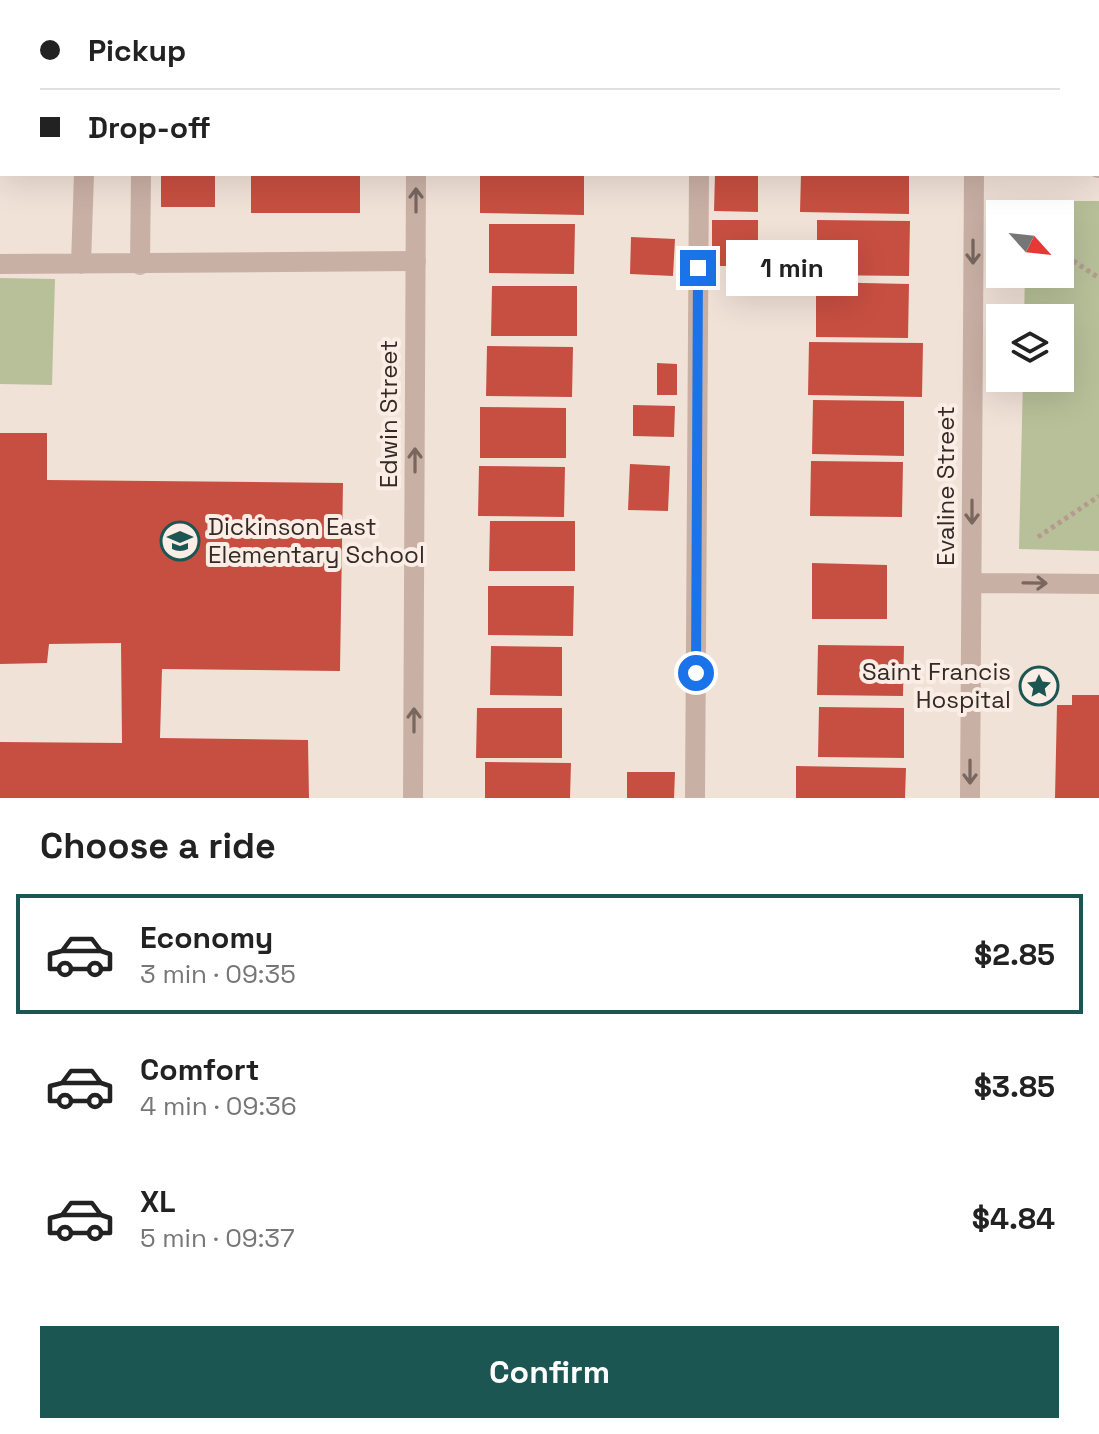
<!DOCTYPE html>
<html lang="en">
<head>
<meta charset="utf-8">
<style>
	:root { --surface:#fff; --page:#f2f2f2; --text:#222; --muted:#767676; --line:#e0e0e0; --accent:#1c5652 }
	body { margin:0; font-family:"Space Grotesk",sans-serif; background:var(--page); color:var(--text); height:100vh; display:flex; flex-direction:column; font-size:30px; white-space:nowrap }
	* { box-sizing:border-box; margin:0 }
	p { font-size:26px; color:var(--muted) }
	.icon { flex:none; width:44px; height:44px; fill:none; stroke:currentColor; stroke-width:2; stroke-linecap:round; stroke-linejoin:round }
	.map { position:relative; height:798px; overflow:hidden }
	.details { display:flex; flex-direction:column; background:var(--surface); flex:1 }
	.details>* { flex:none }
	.hud { position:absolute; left:0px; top:0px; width:1100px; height:176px; box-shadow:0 8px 32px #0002; display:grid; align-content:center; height:176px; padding:0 40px; background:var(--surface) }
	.needle { width:52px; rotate:117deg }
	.controls { position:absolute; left:986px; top:200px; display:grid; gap:16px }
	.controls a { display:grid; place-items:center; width:88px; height:88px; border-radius:0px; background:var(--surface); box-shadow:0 8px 32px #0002; font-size:40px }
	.end { position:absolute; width:36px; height:36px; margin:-18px; border:10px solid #1a73e8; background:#fff; box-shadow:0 0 0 4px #fff }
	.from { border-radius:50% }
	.bubble { position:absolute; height:56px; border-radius:0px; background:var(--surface); box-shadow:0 8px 32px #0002; font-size:26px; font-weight:700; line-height:56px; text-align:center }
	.hud b { display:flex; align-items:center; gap:28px; height:76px; font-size:30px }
	.hud b+b { border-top:2px solid var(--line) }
	.hud i { width:20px; height:20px; background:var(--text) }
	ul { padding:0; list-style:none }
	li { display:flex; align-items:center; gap:24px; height:120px; margin:0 16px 12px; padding:0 24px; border:4px solid transparent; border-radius:0px }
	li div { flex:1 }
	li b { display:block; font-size:30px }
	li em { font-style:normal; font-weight:700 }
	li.on { border-color:var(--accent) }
	li>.icon { width:72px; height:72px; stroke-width:1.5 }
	h2 { padding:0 40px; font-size:36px; line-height:96px }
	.primary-button { display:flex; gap:16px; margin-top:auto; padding:16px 40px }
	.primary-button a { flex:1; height:92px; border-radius:0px; background:var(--accent); color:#fff; font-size:32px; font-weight:700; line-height:92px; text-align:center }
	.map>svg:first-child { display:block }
	.green { fill:#b8c099 }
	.building { fill:#c74f41 }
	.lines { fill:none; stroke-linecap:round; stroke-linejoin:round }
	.path { stroke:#b59a8f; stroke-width:5; stroke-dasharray:4 4; stroke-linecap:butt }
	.service { stroke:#c9b0a5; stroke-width:20 }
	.minor { stroke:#c9b0a5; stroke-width:20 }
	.oneway { stroke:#78665f }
	.route { stroke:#1a73e8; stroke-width:10 }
	.labels { text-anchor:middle; stroke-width:8; stroke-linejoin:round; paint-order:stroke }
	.street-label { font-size:24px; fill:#352926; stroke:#f9ede5 }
	.poi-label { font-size:24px; fill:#352926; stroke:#f9ede5; text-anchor:start }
</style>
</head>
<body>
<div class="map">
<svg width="1099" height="798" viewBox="0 0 1099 798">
	<rect width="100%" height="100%" fill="#f1e2d8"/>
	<!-- green -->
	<path class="green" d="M1027 201H1099V551L1019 549 1023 378H1060V318H1024L1025 274H1060V214H1027Z
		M0 278 55 279 52 385 0 384Z"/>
	<!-- building -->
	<path class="building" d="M161 174H215V207H161Z
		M251 174H360V213H251Z
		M480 174H584V215L480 213Z
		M715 174H758V212L714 211Z
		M801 174H909V214L800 212Z
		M712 220H758V266H712Z
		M817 220 910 221 909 276 817 275Z
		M489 224H575L574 274 489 273Z
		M631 237 675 239 673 276 630 274Z
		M816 282 909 284 908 338 816 337Z
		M492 286H577V336H491Z
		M809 342 923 343 922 397 808 395Z
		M487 346 573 347 572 397 486 396Z
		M657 363 677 364V395H657Z
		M813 400 904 401V456L812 454Z
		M633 405 675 406 674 437 633 436Z
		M480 407 566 408V458H480Z
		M0 433H47V480L343 483 340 671 162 669 160 738 308 740 309 798H0V742L122 743 121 643 49 644 47 663 0 664Z
		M811 461 903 462 902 517 810 516Z
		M630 464 670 466 668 511 628 510Z
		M479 466 565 467 564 517 478 516Z
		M490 521H575V571H489Z
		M812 563 887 565V619H812Z
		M488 586H574L573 636 488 635Z
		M818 645 904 646 903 696 817 695Z
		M491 646 562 647V696L490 695Z
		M1072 695H1099V798H1055L1057 705H1072Z
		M819 707 904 708V758L818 757Z
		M477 708H562V758H476Z
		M485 762 571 763 570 798H485Z
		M796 766 906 768 905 798H796Z
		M627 772H675L674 798H627Z"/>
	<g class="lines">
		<!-- path -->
		<path class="path" d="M1060 252 1099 278
			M1038 537 1099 496"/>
		<!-- service -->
		<path class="service" d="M142 2V0
			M700 2V0
			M0 163H2
			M0 264 416 261
			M81 264 84 174
			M140 265 141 174
			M695 798 699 174"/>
		<!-- minor -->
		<path class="minor" d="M417 2V0
			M974 2V0
			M1098 168H1099
			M972 583 1099 584
			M413 798 416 174
			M970 798 974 174"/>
	</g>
	<!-- one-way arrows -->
	<defs><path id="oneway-shaft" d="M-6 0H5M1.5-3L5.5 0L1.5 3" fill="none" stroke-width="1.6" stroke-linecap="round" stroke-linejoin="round" transform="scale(2)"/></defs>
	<g class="oneway">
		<use href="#oneway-shaft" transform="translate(416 200) rotate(-90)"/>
		<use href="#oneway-shaft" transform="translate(973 252) rotate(90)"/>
		<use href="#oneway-shaft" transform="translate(415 460) rotate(-90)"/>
		<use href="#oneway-shaft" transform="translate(972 512) rotate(90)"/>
		<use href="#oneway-shaft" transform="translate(1035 583) rotate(1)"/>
		<use href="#oneway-shaft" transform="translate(414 720) rotate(-90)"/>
		<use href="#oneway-shaft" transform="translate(970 772) rotate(90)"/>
	</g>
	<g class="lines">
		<!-- route -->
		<path class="route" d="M696 673 698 268"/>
	</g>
	<!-- icons -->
	<defs>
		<symbol id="school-ring" viewBox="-11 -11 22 22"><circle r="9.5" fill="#f9ede5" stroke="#1c5652" stroke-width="1.5"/><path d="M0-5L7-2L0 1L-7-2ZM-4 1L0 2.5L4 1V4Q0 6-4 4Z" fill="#1c5652"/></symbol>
		<symbol id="sight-ring" viewBox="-11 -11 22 22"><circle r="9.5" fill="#f9ede5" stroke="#1c5652" stroke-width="1.5"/><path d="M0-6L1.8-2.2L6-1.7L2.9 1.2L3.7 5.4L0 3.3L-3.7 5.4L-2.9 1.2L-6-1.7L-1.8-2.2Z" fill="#1c5652"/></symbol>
	</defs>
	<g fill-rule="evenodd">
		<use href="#school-ring" x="158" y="519" width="44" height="44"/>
		<use href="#sight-ring" x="1017" y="664" width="44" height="44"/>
	</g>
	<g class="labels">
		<!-- street labels -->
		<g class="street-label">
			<text transform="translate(389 414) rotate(-90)" y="8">Edwin Street</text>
			<text transform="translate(946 486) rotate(-90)" y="8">Evaline Street</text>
		</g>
		<!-- poi labels -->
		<g class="poi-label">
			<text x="208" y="535">Dickinson East<tspan x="208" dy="28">Elementary School</tspan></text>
			<text x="1011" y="680" text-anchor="end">Saint Francis<tspan x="1011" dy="28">Hospital</tspan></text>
		</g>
	</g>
</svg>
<div class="controls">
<a><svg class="needle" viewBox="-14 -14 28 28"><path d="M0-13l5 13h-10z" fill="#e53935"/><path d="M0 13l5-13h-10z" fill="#767676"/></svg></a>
<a><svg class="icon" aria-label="layers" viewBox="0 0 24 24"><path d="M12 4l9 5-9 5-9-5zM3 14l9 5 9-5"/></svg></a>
</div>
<i class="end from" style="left:696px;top:673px"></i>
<i class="end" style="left:698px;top:268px"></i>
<div class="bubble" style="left:726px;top:240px;width:132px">1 min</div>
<div class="hud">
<b><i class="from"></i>Pickup</b>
<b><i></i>Drop-off</b>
</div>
</div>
<section class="details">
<h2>Choose a ride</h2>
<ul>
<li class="on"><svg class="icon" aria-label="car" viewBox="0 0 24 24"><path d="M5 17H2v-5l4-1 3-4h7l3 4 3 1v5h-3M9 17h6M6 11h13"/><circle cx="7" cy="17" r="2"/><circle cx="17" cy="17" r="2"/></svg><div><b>Economy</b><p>3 min · 09:35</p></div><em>$2.85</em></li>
<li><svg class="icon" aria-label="car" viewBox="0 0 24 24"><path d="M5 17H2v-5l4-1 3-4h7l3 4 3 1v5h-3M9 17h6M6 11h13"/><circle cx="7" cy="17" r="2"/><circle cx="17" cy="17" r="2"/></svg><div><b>Comfort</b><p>4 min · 09:36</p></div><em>$3.85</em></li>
<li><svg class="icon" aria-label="car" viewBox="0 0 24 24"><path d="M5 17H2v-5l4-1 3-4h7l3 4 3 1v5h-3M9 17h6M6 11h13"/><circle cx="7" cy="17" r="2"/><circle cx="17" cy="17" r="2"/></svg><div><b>XL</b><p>5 min · 09:37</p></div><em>$4.84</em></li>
</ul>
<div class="primary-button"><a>Confirm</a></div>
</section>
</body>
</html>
